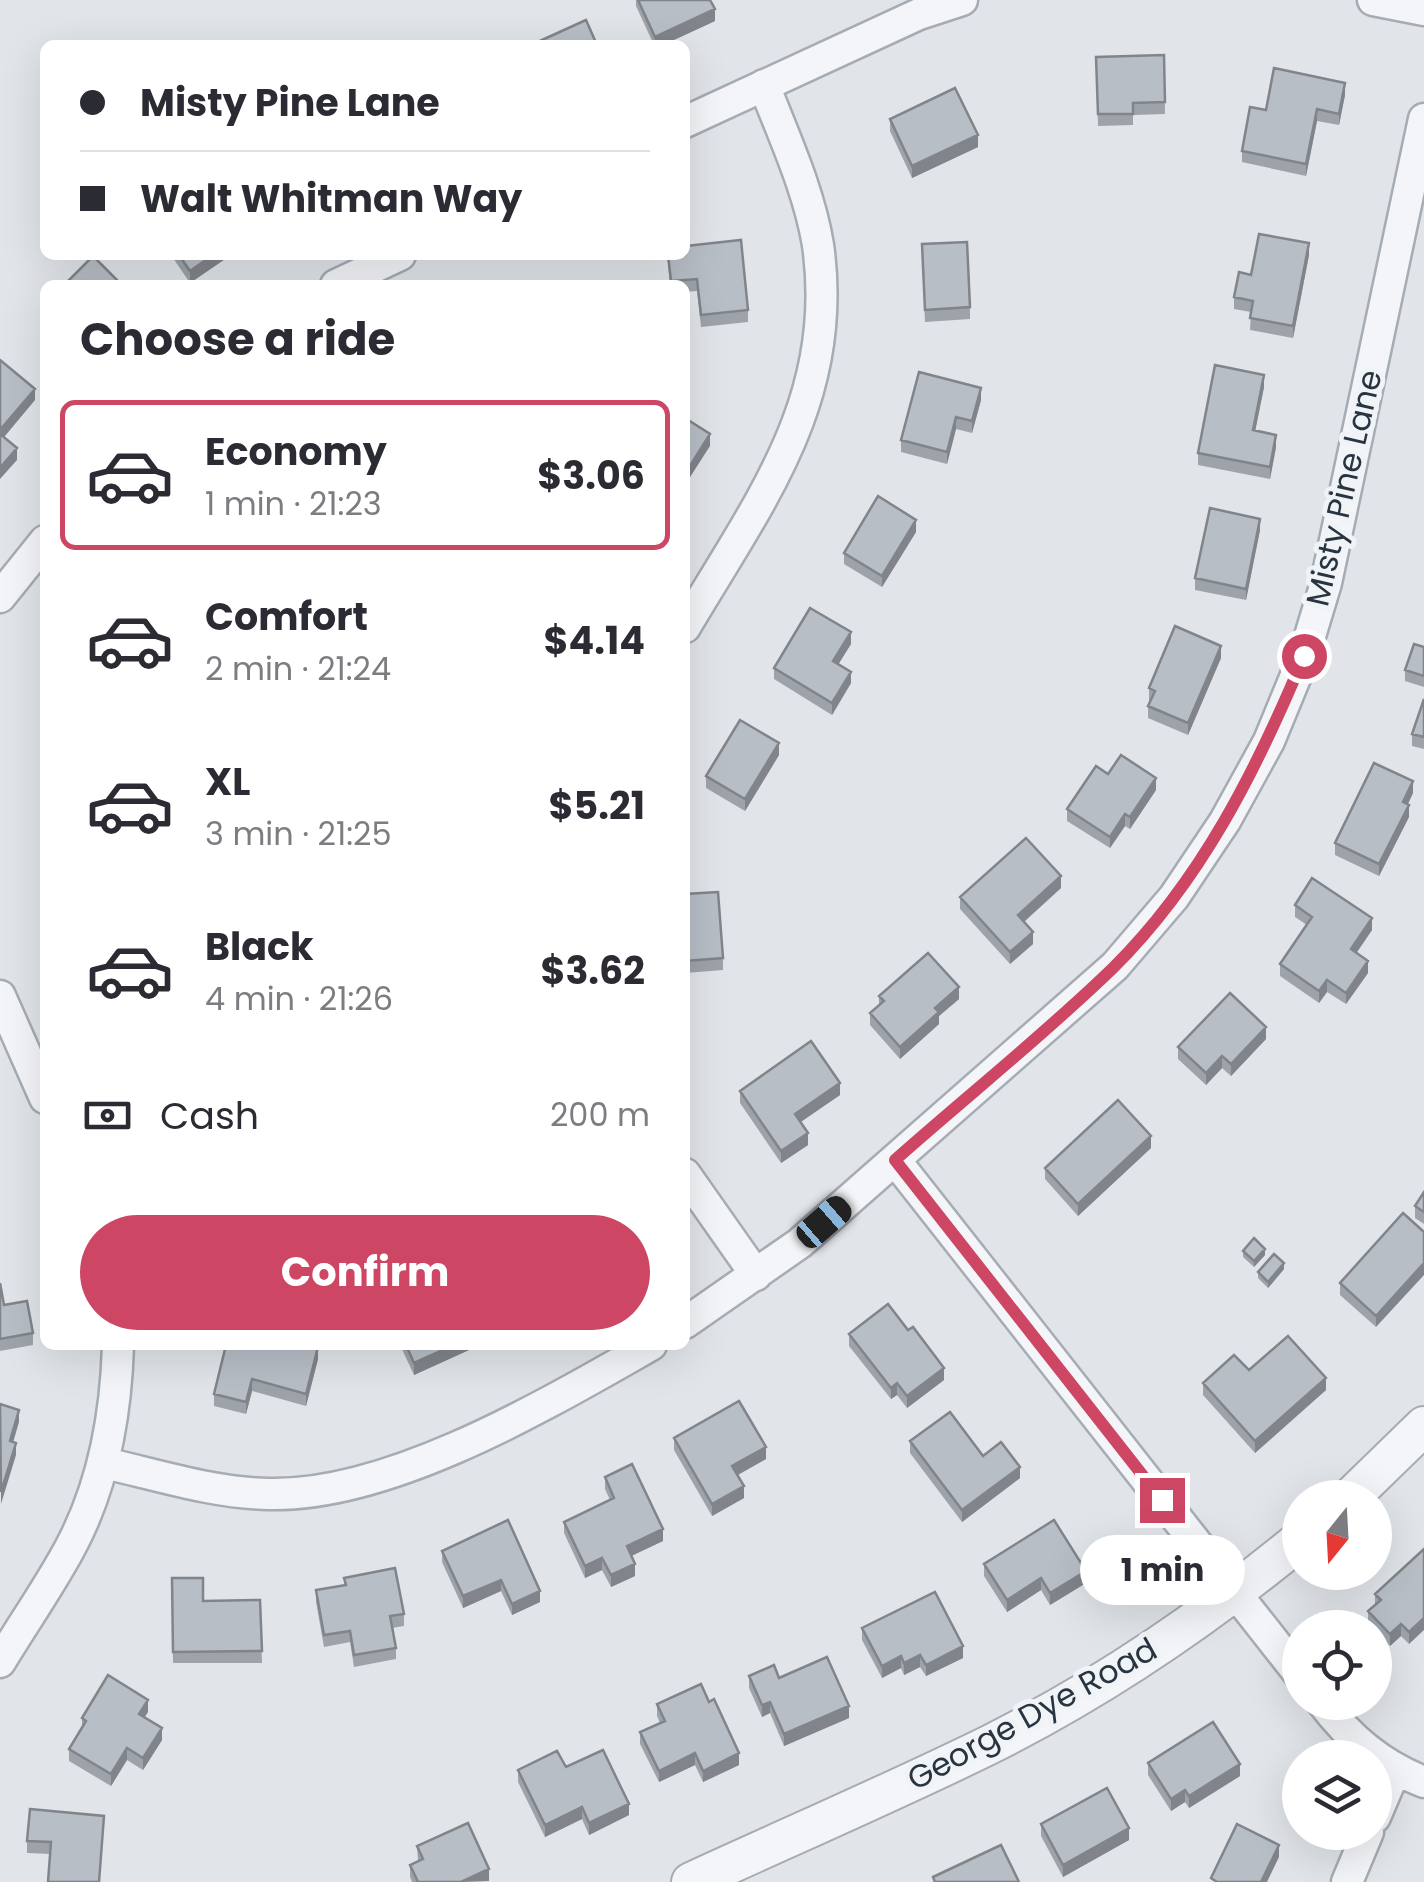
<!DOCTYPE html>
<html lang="en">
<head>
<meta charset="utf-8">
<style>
	:root { --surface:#fff; --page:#f2f2f3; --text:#2b2b33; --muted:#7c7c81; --line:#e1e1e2; --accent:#cd4765 }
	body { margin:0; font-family:Poppins,sans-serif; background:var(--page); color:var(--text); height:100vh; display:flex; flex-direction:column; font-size:38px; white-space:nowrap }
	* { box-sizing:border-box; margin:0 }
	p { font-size:32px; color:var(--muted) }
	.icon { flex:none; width:55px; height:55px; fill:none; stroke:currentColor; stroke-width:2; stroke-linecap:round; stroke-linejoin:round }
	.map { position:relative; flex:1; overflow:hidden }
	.side { position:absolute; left:40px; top:280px; width:650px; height:1070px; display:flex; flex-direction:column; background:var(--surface); border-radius:15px; box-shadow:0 10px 40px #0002 }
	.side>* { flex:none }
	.hud { position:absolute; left:40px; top:40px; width:650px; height:220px; border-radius:15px; box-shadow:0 10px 40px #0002; display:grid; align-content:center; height:220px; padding:0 40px; background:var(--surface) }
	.needle { width:65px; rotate:198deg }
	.controls { position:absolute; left:1282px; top:1480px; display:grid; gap:20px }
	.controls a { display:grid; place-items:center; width:110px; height:110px; border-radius:50%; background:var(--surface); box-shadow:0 10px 40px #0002; font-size:50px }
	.end { position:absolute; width:45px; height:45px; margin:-22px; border:12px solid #cd4765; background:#fff; box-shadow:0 0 0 5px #fff }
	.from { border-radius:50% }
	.bubble { position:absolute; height:70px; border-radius:35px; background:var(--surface); box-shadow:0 10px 40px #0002; font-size:32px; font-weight:700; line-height:70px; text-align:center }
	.car { position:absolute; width:30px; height:60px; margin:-30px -15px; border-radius:12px; box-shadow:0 0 8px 2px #0007; background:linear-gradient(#222 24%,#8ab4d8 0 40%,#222 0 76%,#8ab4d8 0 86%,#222 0) }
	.hud b { display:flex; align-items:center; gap:35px; height:95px; font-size:38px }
	.hud b+b { border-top:2px solid var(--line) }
	.hud i { width:25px; height:25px; background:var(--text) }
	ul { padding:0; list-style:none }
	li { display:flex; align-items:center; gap:30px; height:150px; margin:0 20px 15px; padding:0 20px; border:5px solid transparent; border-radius:15px }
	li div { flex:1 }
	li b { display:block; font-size:38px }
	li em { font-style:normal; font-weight:700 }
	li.active { border-color:var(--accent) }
	li>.icon { width:90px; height:90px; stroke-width:1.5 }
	h2 { padding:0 40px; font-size:45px; line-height:120px }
	.pay { display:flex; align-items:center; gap:25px; height:110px; padding:0 40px; font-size:38px }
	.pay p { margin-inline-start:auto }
	.button { display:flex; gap:20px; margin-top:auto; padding:20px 40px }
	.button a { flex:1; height:115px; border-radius:60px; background:var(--accent); color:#fff; font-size:40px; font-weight:700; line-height:115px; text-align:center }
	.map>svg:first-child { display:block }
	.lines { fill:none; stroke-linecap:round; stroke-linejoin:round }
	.minor-casing { stroke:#a6acb3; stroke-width:35 }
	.tertiary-casing { stroke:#a6acb3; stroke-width:42 }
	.minor { stroke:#f3f5f8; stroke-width:30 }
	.tertiary { stroke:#f3f5f8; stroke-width:38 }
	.wall { fill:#9ea3aa }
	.shaded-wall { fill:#81858b }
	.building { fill:#b8bec6; stroke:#81858b; stroke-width:2.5 }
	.route { stroke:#cd4765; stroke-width:12 }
	.labels { text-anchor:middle; stroke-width:10; stroke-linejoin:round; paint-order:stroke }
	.street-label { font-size:32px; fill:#293441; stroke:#f0f4f7 }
</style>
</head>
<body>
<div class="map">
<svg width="1424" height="1882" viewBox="0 0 1424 1882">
	<rect width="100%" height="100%" fill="#e1e5e9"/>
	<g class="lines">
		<defs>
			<path id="minor" d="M1373 0 1424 10
				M685 122 919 14 962 0
				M336 285 400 255
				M0 597 45 541
				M685 627C759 502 840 399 818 245 809 190 784 137 764 85
				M0 996 45 1098
				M895 1160 1300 1675
				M685 1174 756 1275
				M685 1323 800 1243 1115 966 1174 897 1225 821 1269 741 1304 656 1326 583 1424 119
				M104 1463C158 1475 213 1493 269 1494 391 1497 547 1404 651 1345
				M0 1662C23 1624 49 1587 70 1548 104 1485 116 1416 118 1345
				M1322 1702C1350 1739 1381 1765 1424 1782
				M1375 1817 1395 1770
				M1347 1882 1368 1832"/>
			<path id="tertiary" d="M1350 1498 1424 1426
				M691 1882C791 1836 891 1793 989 1745 1101 1689 1204 1619 1300 1540"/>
		</defs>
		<!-- minor casing -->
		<use href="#minor" class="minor-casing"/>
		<!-- tertiary casing -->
		<use href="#tertiary" class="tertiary-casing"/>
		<!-- minor -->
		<use href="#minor" class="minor"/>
		<!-- tertiary -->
		<use href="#tertiary" class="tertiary"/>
	</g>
	<!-- wall -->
	<path class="wall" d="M636 0H710L715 21 663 45H654L636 6Z
		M1164 55 1165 114 1133 115V125L1098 126 1096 57Z
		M1345 95 1339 125 1317 121 1306 176 1242 162V151L1266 110Z
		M890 119 978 147 912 178 890 131Z
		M171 255H231L190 283Z
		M667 255H685L748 310V322L701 327 697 291 685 292V285H670Z
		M1309 255 1293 338 1250 330 1251 312 1234 309V297L1251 275Z
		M922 256 970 307V319L925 322Z
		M1264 387 1255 431 1276 447 1270 479 1198 465V453Z
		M981 400 972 433 956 429 947 464 901 452V440Z
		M1260 530 1246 600 1195 590V578Z
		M916 532 882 587 844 564V553Z
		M851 644 838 664 851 683 832 715 774 679V668Z
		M1424 647V687L1405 681V670Z
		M1221 658 1188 735 1148 718V706L1150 701 1149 700V688Z
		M1424 699V749L1412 746V734Z
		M779 755 745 811 706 788V776Z
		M1108 774 1156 790 1130 829 1125 826 1110 848 1067 821V809Z
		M1413 793 1408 804 1409 817 1379 876 1335 855V843Z
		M1061 888 1024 922 1033 944 1010 964 960 909V897Z
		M685 894 723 958V970L685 973Z
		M1295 905 1372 930 1356 953 1368 973 1346 1004 1327 992 1319 1003 1280 976V964L1307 925 1295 917Z
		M879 996 959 999 939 1016V1024L900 1059 870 1025V1013L879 1006Z
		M1266 1039 1231 1076 1222 1068 1206 1085 1178 1059V1047Z
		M740 1091 840 1095 800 1122 808 1145 781 1163 740 1103Z
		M1151 1148 1078 1216 1045 1179V1168Z
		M1424 1192V1224L1415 1218V1206Z
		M1403 1213 1376 1327 1340 1295V1283Z
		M1243 1251 1265 1255 1254 1267 1243 1257Z
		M1284 1269 1268 1288 1258 1278V1272Z
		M0 1283 4 1305 33 1333V1345L0 1351Z
		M849 1334 944 1380 907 1408 897 1395 891 1399 849 1346Z
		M226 1345 318 1359 306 1406 252 1391 246 1414 214 1406V1394Z
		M400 1345H480L414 1375Z
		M1249 1370 1326 1390 1255 1453 1203 1395V1383Z
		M674 1438 766 1459 738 1475 744 1498 712 1516 674 1450Z
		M910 1441 983 1456 1020 1478 962 1522 910 1453Z
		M605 1477 663 1541 631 1556 635 1576 611 1587 602 1570 585 1578 564 1533V1522L610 1500 605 1489Z
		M508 1520 540 1602 512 1615 501 1591 463 1608 442 1562V1551Z
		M1424 1549 1409 1644 1401 1636 1390 1646 1375 1630V1628L1368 1623V1611L1375 1605V1594Z
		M984 1564 1086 1583 1050 1605 1041 1590 1007 1612 984 1576Z
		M172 1578 203 1601 260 1600 262 1663H173Z
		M344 1578 404 1614V1626L392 1628 396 1648V1659L354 1667 350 1642 324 1647 316 1602V1590L344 1585Z
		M862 1628 963 1658 926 1676 920 1667 904 1675 901 1668 882 1678 862 1640Z
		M749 1676 779 1678 849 1718 784 1746 770 1713 762 1717 749 1688Z
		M709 1702 739 1765 703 1782 695 1765 659 1782 640 1744V1732L660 1723 657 1716V1704Z
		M148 1712 144 1717 162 1740 143 1770 127 1760 111 1786 69 1761V1749L82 1728V1718Z
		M1148 1763 1240 1776 1189 1808 1185 1802 1171 1811 1148 1775Z
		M566 1767 629 1815 589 1835 582 1819 545 1837 518 1782V1770Z
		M1041 1824 1129 1840 1063 1877 1041 1836Z
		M104 1828 50 1854 27 1853V1841Z
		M417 1846 489 1881 412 1882 410 1877V1865L418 1861Z"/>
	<!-- shaded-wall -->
	<path class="shaded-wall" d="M715 9V21L663 45H655V37Z
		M1345 83V95L1339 125V114Z
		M1317 109V121L1306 176V164Z
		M978 135V147L912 178V166Z
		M1309 243V255L1293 338V326Z
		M213 255H231L190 283V271Z
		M1264 375V387L1253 442V430Z
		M981 388V400L972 433V421Z
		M35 389V400L0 442V430Z
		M956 417V429L947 464V452Z
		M710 434V446L685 485V474Z
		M1276 435V447L1270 479V467Z
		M17 448V460L0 479V468Z
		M1260 519V530L1246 600V589Z
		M916 520V532L882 587V576Z
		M851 632V644L833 673V661Z
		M1221 646V658L1188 735V723Z
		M851 672V683L832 715V703Z
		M779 743V755L745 811V799Z
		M1156 778V790L1130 829V817Z
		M1413 781V793L1403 814V802Z
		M1409 805V817L1379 876V864Z
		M1125 814V826L1110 848V837Z
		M1061 876V888L1018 927V915Z
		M1372 918V930L1351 961V949Z
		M1033 932V944L1010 964V952Z
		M1368 961V973L1346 1004V993Z
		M1327 980V992L1319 1003V991Z
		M959 987V999L939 1016V1024L900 1059V1047L935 1008Z
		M1266 1027V1039L1231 1076V1064Z
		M1222 1056V1068L1206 1085V1073Z
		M840 1083V1095L795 1126V1114Z
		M808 1133V1145L781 1163V1151Z
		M1151 1136V1148L1078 1216V1204Z
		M1265 1249V1255L1254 1267V1261Z
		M1284 1263V1269L1268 1288V1282Z
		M1424 1263V1275L1376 1327V1316Z
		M454 1345H480L414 1375V1363Z
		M318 1347V1359L306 1406V1394Z
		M944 1368V1380L907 1408V1396Z
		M1326 1378V1390L1255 1453V1441Z
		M252 1379V1391L246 1414V1402Z
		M897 1383V1395L891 1399V1388Z
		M19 1410V1422L10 1453V1441Z
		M16 1443V1455L1 1504V1492Z
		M766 1447V1459L732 1478V1466Z
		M1020 1467V1478L962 1522V1510Z
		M744 1486V1498L712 1516V1504Z
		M663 1529V1541L627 1558V1546Z
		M602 1558V1570L585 1578V1566Z
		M635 1564V1576L611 1587V1575Z
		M1086 1571V1583L1050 1605V1593Z
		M1041 1578V1590L1007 1612V1600Z
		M501 1580V1591L463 1608V1596Z
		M540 1591V1602L512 1615V1604Z
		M1424 1618V1630L1409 1644V1632Z
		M1401 1624V1636L1390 1646V1634Z
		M963 1646V1658L926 1676V1665Z
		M920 1655V1667L904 1675V1663Z
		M901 1656V1668L882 1678V1666Z
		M148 1700V1712L139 1726V1714Z
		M770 1702V1713L762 1717V1705Z
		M849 1706V1718L784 1746V1734Z
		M162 1728V1740L143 1770V1758Z
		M127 1748V1760L111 1786V1774Z
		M695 1753V1765L659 1782V1771Z
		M739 1753V1765L703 1782V1771Z
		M1240 1764V1776L1189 1808V1796Z
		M1185 1790V1802L1171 1811V1799Z
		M629 1804V1815L589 1835V1823Z
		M582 1807V1819L545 1837V1825Z
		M1129 1828V1840L1063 1877V1865Z
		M1279 1845V1857L1267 1882H1261Z
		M489 1869V1881L461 1882Z"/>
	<!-- building -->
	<path class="building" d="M638 0H710L715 9 655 37Z
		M586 20 597 45H531Z
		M1164 55 1165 102 1133 103V114H1098L1096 57Z
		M1274 68 1345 83 1339 114 1317 109 1306 164 1242 151 1250 107 1266 110Z
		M955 88 978 135 912 166 890 119Z
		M1259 234 1309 243 1293 326 1250 318 1253 301 1234 297 1239 272 1251 275Z
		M741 240 748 310 701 315 697 279 671 281 668 255H685V246Z
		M967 242 970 307 925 310 922 244Z
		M179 255H213L190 271Z
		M93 256 122 285H64Z
		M0 360 35 389 0 430Z
		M1215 365 1264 375 1253 430 1276 435 1270 467 1198 453Z
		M919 372 981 388 972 421 956 417 947 452 901 440Z
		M685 418 710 434 685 474Z
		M0 434 17 448 0 468Z
		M878 496 916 520 882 576 844 553Z
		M1210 508 1260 519 1246 589 1195 578Z
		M810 608 851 632 833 661 851 672 832 703 774 668Z
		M1175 626 1221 646 1188 723 1148 706 1155 691 1149 688Z
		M1414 644 1424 647V676L1405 670Z
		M1424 699V737L1412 734Z
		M740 720 779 743 745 799 706 776Z
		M1121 755 1156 778 1130 817 1125 814 1110 837 1067 809 1096 766 1108 774Z
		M1374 763 1413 781 1403 802 1409 805 1379 864 1335 843Z
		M1026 838 1061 876 1018 915 1033 932 1010 952 960 897Z
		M1312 878 1372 918 1351 949 1368 961 1346 993 1327 980 1319 991 1280 964 1312 917 1295 905Z
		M718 892 723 958 685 961V894Z
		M928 953 959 987 935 1008 939 1012 900 1047 870 1013 884 1001 879 996Z
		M1230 993 1266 1027 1231 1064 1222 1056 1206 1073 1178 1047Z
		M811 1041 840 1083 795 1114 808 1133 781 1151 740 1091Z
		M1118 1100 1151 1136 1078 1204 1045 1168Z
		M1424 1192V1212L1415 1206Z
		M1403 1213 1424 1232V1263L1376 1316 1340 1283Z
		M1254 1238 1265 1249 1254 1261 1243 1251Z
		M1274 1254 1284 1263 1268 1282 1258 1272Z
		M0 1283 4 1305 27 1301 33 1333 0 1339Z
		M888 1304 908 1330 913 1327 944 1368 907 1396 897 1383 891 1388 849 1334Z
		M1288 1336 1326 1378 1255 1441 1203 1383 1234 1355 1249 1370Z
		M226 1345H309L318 1347 306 1394 252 1379 246 1402 214 1394Z
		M406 1345H454L414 1363Z
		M739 1401 766 1447 732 1466 744 1486 712 1504 674 1438Z
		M0 1404 19 1410 10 1441 16 1443 1 1492Z
		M950 1412 983 1456 1001 1442 1020 1467 962 1510 910 1441Z
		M632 1464 663 1529 627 1546 635 1564 611 1575 602 1558 585 1566 564 1522 614 1498 605 1477Z
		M508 1520 540 1591 512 1604 501 1580 463 1596 442 1551Z
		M1054 1520 1086 1571 1050 1593 1041 1578 1007 1600 984 1564Z
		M1424 1549V1618L1409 1632 1401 1624 1390 1634 1368 1611 1381 1600 1375 1594Z
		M395 1568 404 1614 390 1616 396 1648 354 1655 350 1631 324 1635 316 1590 346 1585 344 1578Z
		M172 1578H203V1601L260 1600 262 1651 173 1652Z
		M935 1592 963 1646 926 1665 920 1655 904 1663 901 1656 882 1666 862 1628Z
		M827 1657 849 1706 784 1734 770 1702 762 1705 749 1676 774 1665 779 1678Z
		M108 1675 148 1700 139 1714 162 1728 143 1758 127 1748 111 1774 69 1749 86 1721 82 1718Z
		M701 1684 709 1702 714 1699 739 1753 703 1771 695 1753 659 1771 640 1732 665 1721 657 1704Z
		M1213 1722 1240 1764 1189 1796 1185 1790 1171 1799 1148 1763Z
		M603 1750 629 1804 589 1823 582 1807 545 1825 518 1770 557 1751 566 1767Z
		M1107 1788 1129 1828 1063 1865 1041 1824Z
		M30 1809 104 1816 99 1882H48L51 1842 27 1841Z
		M468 1823 489 1869 461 1882H418L410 1865 423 1859 417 1846Z
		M1237 1824 1279 1845 1261 1882H1217L1211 1878Z
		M1001 1845 1019 1882H935L933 1877Z"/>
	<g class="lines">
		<!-- route -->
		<path class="route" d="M1162 1500 895 1160C967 1096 1044 1035 1113 968 1201 881 1257 769 1304 656"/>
	</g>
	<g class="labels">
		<!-- street labels -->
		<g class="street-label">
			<text transform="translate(1344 488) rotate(-77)" y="11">Misty Pine Lane</text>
			<text transform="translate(1032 1714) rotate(-29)" y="11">George Dye Road</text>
		</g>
	</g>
</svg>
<div class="controls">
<a><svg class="needle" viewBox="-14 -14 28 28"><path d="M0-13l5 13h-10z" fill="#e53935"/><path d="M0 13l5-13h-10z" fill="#7c7c81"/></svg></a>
<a><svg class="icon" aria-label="locate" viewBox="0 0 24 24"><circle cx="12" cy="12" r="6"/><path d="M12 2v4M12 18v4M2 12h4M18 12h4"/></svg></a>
<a><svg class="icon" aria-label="layers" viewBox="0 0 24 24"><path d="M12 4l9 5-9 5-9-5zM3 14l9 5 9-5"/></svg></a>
</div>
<i class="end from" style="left:1304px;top:656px"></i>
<i class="end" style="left:1162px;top:1500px"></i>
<div class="bubble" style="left:1080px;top:1535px;width:165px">1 min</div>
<i class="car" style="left:824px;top:1222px;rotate:49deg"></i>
<div class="hud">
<b><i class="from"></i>Misty Pine Lane</b>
<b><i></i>Walt Whitman Way</b>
</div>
<section class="side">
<h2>Choose a ride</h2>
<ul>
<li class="active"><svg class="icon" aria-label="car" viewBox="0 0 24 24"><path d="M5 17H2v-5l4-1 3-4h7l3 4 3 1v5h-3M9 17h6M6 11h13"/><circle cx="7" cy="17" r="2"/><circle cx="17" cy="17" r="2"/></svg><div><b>Economy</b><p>1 min · 21:23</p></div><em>$3.06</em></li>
<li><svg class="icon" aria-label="car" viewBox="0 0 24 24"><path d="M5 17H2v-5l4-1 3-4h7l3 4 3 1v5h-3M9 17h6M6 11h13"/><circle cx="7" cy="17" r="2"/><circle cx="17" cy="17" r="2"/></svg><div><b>Comfort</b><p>2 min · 21:24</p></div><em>$4.14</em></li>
<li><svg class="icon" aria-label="car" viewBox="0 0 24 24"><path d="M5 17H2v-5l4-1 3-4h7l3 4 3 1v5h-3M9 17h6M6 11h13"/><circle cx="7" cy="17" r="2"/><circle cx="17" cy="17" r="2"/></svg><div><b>XL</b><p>3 min · 21:25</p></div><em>$5.21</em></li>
<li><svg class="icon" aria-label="car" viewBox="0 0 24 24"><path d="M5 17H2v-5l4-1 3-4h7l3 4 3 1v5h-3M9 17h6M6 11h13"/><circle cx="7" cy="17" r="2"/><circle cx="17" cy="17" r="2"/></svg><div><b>Black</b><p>4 min · 21:26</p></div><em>$3.62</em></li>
</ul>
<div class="pay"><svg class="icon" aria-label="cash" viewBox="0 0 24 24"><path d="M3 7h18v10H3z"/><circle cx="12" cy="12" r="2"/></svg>Cash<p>200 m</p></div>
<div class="button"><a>Confirm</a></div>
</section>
</div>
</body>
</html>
